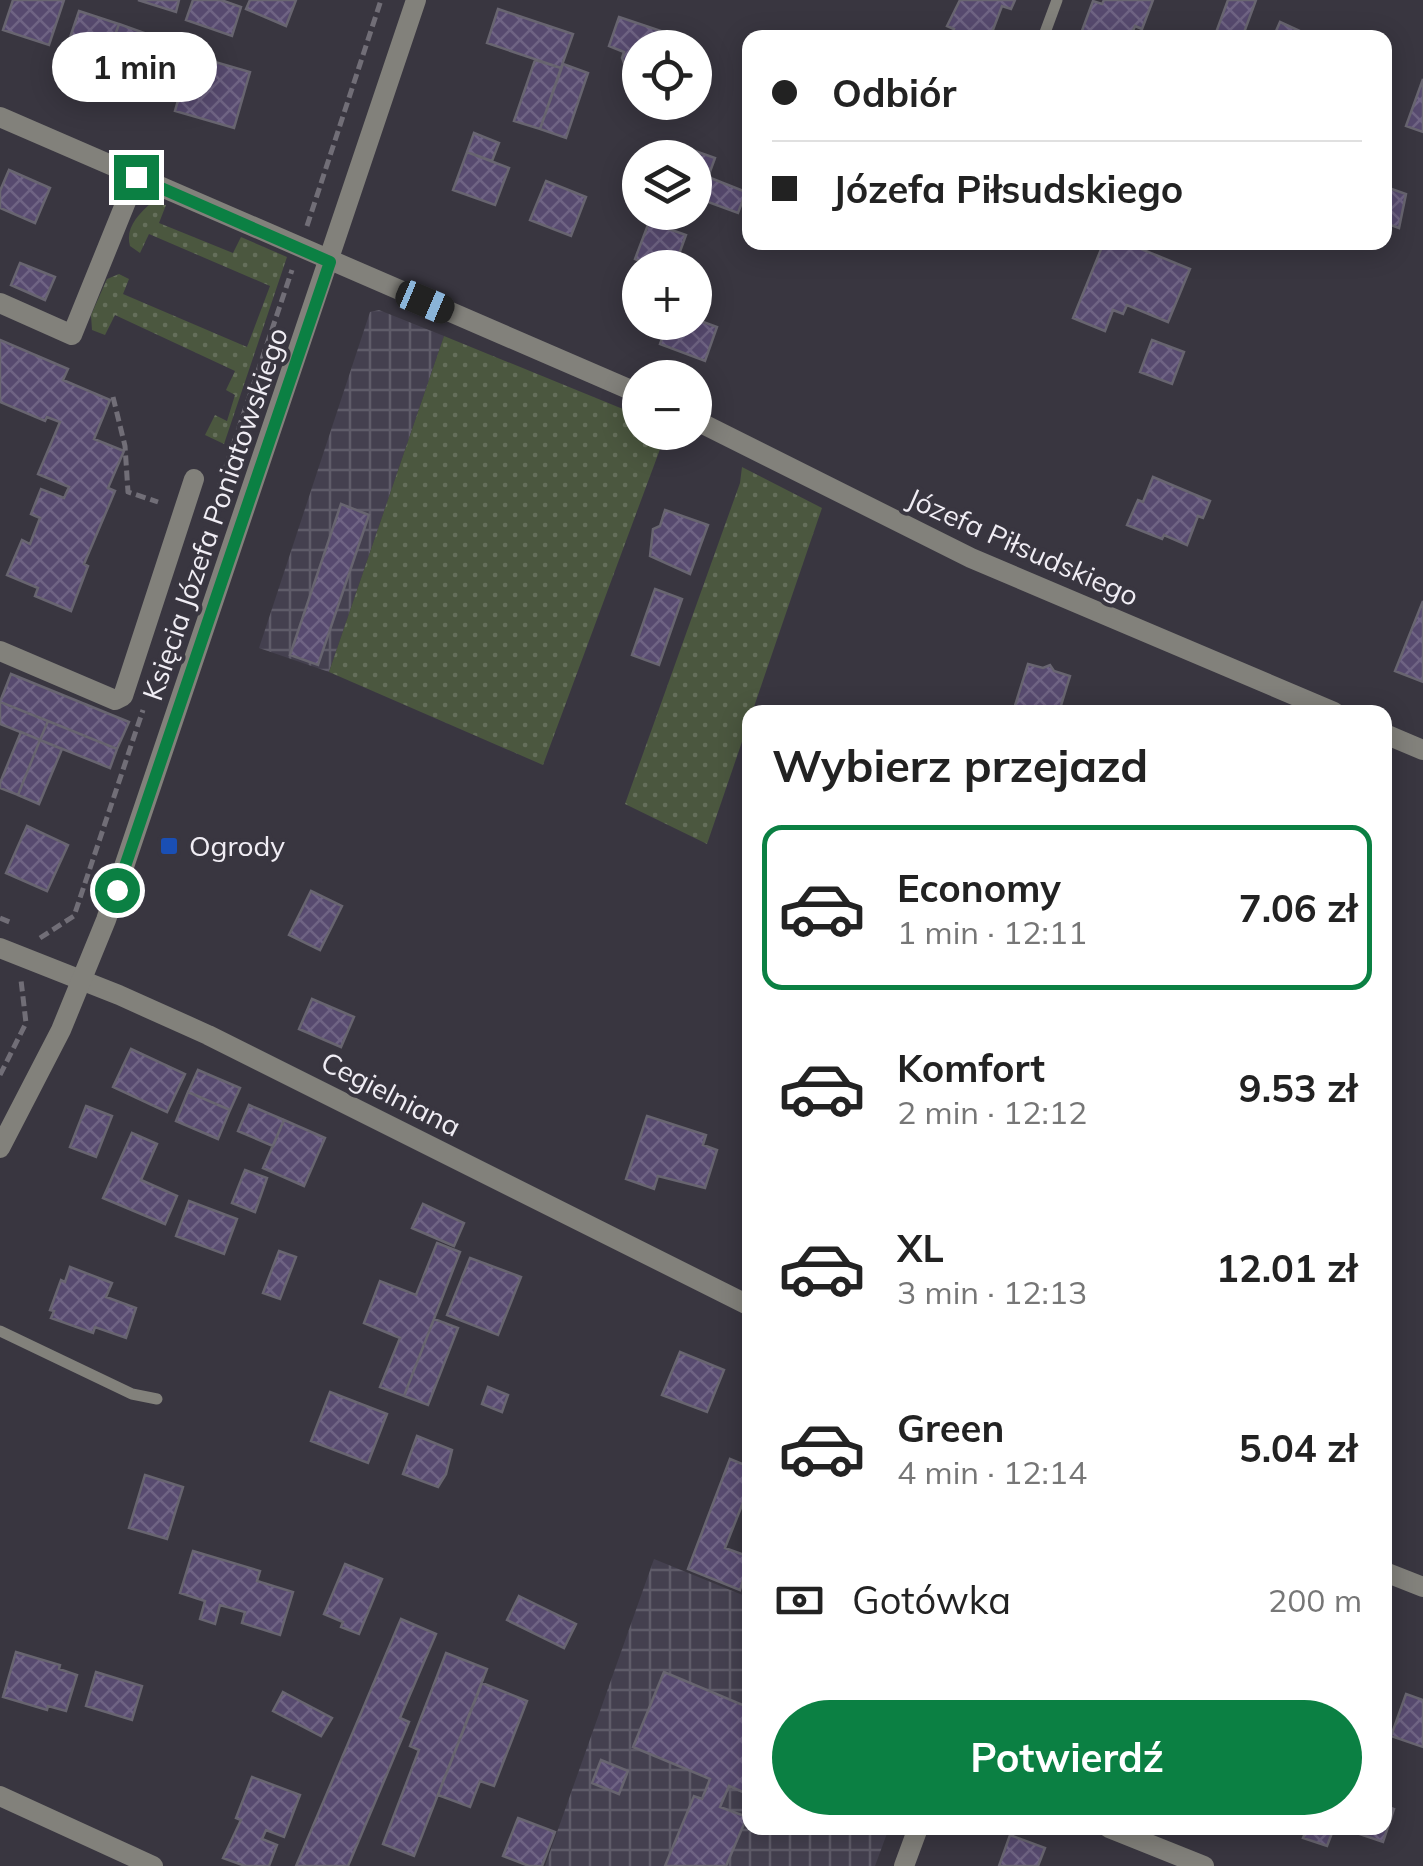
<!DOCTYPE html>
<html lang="pl">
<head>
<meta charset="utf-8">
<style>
	:root { --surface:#fff; --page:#f6f6f6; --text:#222; --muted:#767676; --line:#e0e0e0; --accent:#0b8043 }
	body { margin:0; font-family:Mulish,sans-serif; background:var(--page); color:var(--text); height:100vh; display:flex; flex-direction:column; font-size:38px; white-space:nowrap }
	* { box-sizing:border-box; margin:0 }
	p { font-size:32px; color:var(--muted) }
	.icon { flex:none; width:55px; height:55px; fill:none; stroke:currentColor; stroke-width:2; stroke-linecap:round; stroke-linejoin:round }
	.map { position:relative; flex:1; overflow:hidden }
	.sheet { position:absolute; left:742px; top:705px; width:650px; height:1130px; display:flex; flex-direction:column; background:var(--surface); border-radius:20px; box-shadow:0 5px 25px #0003 }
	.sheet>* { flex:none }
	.hud { position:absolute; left:742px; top:30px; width:650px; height:220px; border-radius:20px; box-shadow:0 5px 25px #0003; display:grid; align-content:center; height:220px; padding:0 30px; background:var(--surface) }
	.controls { position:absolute; left:622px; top:30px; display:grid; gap:20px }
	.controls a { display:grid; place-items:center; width:90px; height:90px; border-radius:50%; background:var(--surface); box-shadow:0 5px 25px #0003; font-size:50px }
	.end { position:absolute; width:45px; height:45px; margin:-22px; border:12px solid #0b8043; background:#fff; box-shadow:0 0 0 5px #fff }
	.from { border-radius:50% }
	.bubble { position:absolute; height:70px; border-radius:35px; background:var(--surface); box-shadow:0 5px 25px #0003; font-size:32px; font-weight:700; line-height:70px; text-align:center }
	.car { position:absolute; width:30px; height:60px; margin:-30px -15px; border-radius:12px; box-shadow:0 0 8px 2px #0007; background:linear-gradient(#222 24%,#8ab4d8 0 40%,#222 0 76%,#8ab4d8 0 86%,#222 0) }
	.hud b { display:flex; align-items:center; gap:35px; height:95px; font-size:38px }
	.hud b+b { border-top:2px solid var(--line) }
	.hud i { width:25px; height:25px; background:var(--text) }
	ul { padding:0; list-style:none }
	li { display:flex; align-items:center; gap:30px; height:165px; margin:0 20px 15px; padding:0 10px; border:5px solid transparent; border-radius:20px }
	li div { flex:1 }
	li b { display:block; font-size:38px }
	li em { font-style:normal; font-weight:700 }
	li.selected { border-color:var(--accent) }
	li>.icon { width:90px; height:90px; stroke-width:1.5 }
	h2 { padding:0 30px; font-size:45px; line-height:120px }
	.pay { display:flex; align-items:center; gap:25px; height:110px; padding:0 30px; font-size:38px }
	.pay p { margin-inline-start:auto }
	.primary-button { display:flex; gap:20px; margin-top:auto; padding:20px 30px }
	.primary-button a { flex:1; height:115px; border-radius:60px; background:var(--accent); color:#fff; font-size:40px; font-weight:700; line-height:115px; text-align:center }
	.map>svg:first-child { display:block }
	.industrial { fill:url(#industrial-grid) }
	.grass { fill:url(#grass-dots) }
	.building { fill:url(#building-cross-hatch); stroke:#686570; stroke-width:2.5 }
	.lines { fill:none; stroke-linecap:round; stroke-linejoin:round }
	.path { stroke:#716e77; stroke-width:5; stroke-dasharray:10 5; stroke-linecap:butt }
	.service { stroke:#82817b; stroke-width:11 }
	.minor { stroke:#82817b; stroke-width:20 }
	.tertiary { stroke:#82817b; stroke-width:20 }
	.route { stroke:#0b8043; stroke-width:12 }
	.transit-dot { fill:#1a4fb4; stroke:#393640; stroke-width:4 }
	.labels { text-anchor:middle; stroke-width:8; stroke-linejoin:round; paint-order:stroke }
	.street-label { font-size:28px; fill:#f0edf4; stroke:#393640 }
	.poi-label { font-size:28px; fill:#f0edf4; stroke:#393640; text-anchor:start }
</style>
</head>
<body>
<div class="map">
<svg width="1423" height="1866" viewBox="0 0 1423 1866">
	<defs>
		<pattern id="industrial-grid" width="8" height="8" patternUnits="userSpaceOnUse" patternTransform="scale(2.5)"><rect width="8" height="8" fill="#44404f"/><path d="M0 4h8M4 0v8" fill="none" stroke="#5f5c69"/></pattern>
		<pattern id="grass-dots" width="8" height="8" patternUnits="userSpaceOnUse" patternTransform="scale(2.5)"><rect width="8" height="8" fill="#4b573f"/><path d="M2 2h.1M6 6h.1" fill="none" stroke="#656f5b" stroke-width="1.8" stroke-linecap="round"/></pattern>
		<pattern id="building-cross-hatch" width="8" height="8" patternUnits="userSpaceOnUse" patternTransform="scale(2.5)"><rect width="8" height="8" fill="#574a6f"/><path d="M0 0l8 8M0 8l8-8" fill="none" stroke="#6f6484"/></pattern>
	</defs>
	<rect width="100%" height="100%" fill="#393640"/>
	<!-- industrial -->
	<path class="industrial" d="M379 310 444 336 329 672 259 648 370 312Z
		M654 1559 750 1598V1828H889L875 1866H545Z"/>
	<!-- grass -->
	<path class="grass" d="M150 204 166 205 159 223 233 253 241 237 287 257 224 444 205 435 215 415 227 421 235 395 226 390 235 371 115 315 105 335 92 330 91 315 107 279 119 274 129 279 123 294 247 347 270 286 149 234 140 253 130 246C125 228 138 215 150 204Z
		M444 336 640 416V432L666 433 543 765 329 672Z
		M742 467 822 508 707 844 625 804 740 483Z"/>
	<!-- building -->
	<path class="building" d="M13 0H64L49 45 3 30Z
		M138 0H179L176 12Z
		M193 0H221L241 7 232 36 186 20Z
		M250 0H296L286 26 246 9Z
		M960 0H1015L1011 9 1002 6 991 35 997 38H950L954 29 947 26Z
		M1104 0H1153L1142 29 1135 26 1130 38 1080 36 1093 1 1102 4Z
		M1228 0H1256L1242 38H1214Z
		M498 9 573 34 561 68 487 43Z
		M79 11 119 24 99 80 60 67Z
		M619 17 667 33 662 48H640V65L634 67 624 63 622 58 624 52 609 46Z
		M1280 22 1304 33 1302 38H1273Z
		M119 24 161 39 142 95 99 80Z
		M191 55 250 72 234 128 175 111Z
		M535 60 561 68 540 129 514 121Z
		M563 64 588 73 566 138 540 129Z
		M1423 79V132L1406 126Z
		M474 133 499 143 492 161 467 152Z
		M695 151 715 158 700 199 695 197Z
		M467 152 509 168 495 205 453 190Z
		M9 170 50 188 35 223 0 208V191Z
		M708 177 746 192 738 213 700 199Z
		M546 181 586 197 571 236 530 220Z
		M1386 187 1406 194 1399 228 1385 223Z
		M649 222 686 235 674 268H658L635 259Z
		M1104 242H1124L1190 269 1168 322 1127 305 1123 314 1113 310 1105 331 1073 318Z
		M20 263 55 277 45 300 11 285Z
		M695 319 717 327 705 361 660 344 668 322H695Z
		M0 340 68 369 63 380 110 400 94 439 124 451 108 488 115 491 84 564 88 566 71 611 35 596 38 588 7 575 22 540 30 544 40 518 31 514 41 489 64 498 69 487 38 474 60 422 47 417 45 421 0 402Z
		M1152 340 1184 352 1172 384 1140 372Z
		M1153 477 1210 501 1203 518 1198 516 1187 545 1164 535 1162 539 1127 525 1138 500 1143 502Z
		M341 504 369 515 318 665 290 655Z
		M665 510 708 525 690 574 650 556 653 529 660 526Z
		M655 589 682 599 659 665 632 655Z
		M1423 601V682L1395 671Z
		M1028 664 1043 668 1050 665 1054 671 1070 676 1059 712H1013Z
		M11 674 129 722 117 749 0 702Z
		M0 702 48 721 40 740 0 724Z
		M48 721 117 749 110 768 40 740Z
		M21 732 40 740 18 795 0 788V783Z
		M40 740 62 749 39 804 18 795Z
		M27 826 68 845 47 891 6 873Z
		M311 891 342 906 320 950 289 935Z
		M312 999 354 1017 341 1047 299 1029Z
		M131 1049 185 1074 167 1112 113 1087Z
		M198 1070 240 1088 230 1110 188 1092Z
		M188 1092 230 1110 218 1139 176 1121Z
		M249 1105 284 1120 273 1146 238 1131Z
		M86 1106 112 1116 96 1157 70 1147Z
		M647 1116 706 1135 703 1145 717 1150 705 1188 658 1176 654 1189 626 1179Z
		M284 1120 325 1138 304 1186 263 1168Z
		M132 1133 157 1144 141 1180 177 1196 165 1224 103 1198Z
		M245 1170 267 1178 255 1212 232 1203Z
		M189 1201 237 1219 224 1254 176 1236Z
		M423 1204 464 1223 454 1246 412 1228Z
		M437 1243 460 1252 404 1396 380 1387 400 1338 364 1323 380 1281 416 1295Z
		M279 1251 296 1257 280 1299 263 1293Z
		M470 1258 521 1277 498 1335 447 1315Z
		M70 1267 112 1283 106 1297 136 1308 126 1338 95 1327 93 1333 51 1318 54 1311 50 1310 61 1280 65 1282Z
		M434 1319 458 1328 428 1405 404 1396Z
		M680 1352 724 1370 707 1412 662 1395Z
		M488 1387 508 1395 502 1412 482 1404Z
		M330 1392 387 1414 368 1463 311 1441Z
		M417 1436 452 1450 446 1474 438 1487 403 1474Z
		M730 1459 750 1467V1485L725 1548 750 1557 740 1590 688 1569Z
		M145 1475 183 1487 167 1539 129 1528Z
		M193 1551 260 1571 257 1581 293 1592 280 1635 242 1623 245 1612 220 1605 215 1624 200 1619 205 1601 180 1593Z
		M345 1564 382 1579 359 1634 341 1627 343 1622 324 1614Z
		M519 1596 576 1624 564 1648 507 1620Z
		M401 1619 436 1634 400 1718 409 1722 348 1866H296Z
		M16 1652 60 1665 59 1669 77 1675 66 1711 48 1706 47 1710 3 1697Z
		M446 1653 487 1669 414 1856 383 1844 419 1750 410 1746Z
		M96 1672 142 1686 132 1720 86 1706Z
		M664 1672 750 1708V1795L729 1786 720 1807 747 1817 726 1866H665L694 1796 702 1799 710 1779 633 1747Z
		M482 1683 527 1701 494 1786 480 1781 470 1807 438 1795Z
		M283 1692 332 1718 321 1736 273 1711Z
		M1406 1694 1423 1700V1747L1391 1736Z
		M601 1760 628 1771 619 1794 592 1783Z
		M252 1777 300 1795 284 1837 266 1830 262 1839 277 1845 269 1866H245L223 1858 241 1820 236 1818Z
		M1385 1806 1394 1809 1383 1842 1342 1828H1385Z
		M518 1818 555 1832 542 1866H529L503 1856Z
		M1307 1828H1334L1327 1846 1303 1838Z
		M1010 1835 1045 1848 1038 1866H999Z"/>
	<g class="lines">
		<!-- path -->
		<path class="path" d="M307 226 381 0
			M113 397 125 446 128 492 158 502
			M219 487 292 270
			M0 918 12 923
			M40 938 74 916 143 710
			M0 1075 26 1023 21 980"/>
		<!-- service -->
		<path class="service" d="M1043 38 1057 0
			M0 1331 132 1394 157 1399"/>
		<!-- minor -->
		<path class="minor" d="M0 117 640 394
			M0 303 72 335 136 177
			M695 420 971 558 1334 712
			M0 651 115 700 123 696 194 479
			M1385 734 1423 750
			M0 948 119 995 208 1035 750 1306
			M1385 1572 1423 1587
			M0 1796 153 1866
			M1109 1828 1204 1866
			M904 1866 918 1828"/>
		<!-- tertiary -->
		<path class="tertiary" d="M0 1148 61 1030 106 920 416 0"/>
	</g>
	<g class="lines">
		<!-- route -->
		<path class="route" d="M117 890 330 262 136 177"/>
	</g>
	<!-- markers -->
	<rect class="transit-dot" x="159" y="836" width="20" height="20" rx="5"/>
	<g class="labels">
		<!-- street labels -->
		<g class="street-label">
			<text transform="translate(215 514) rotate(-71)" y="10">Księcia Józefa Poniatowskiego</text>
			<text transform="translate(1023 547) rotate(24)" y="10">Józefa Piłsudskiego</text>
			<text transform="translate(391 1094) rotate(27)" y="10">Cegielniana</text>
		</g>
		<!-- poi labels -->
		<g class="poi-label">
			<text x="189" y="856">Ogrody</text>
		</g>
	</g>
</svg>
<div class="controls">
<a><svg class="icon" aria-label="locate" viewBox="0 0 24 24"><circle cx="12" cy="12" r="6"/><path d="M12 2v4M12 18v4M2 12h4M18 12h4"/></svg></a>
<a><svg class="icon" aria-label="layers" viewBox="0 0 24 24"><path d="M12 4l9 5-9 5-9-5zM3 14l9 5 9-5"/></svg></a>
<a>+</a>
<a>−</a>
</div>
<i class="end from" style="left:117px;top:890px"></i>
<i class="end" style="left:136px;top:177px"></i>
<div class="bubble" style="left:52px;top:32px;width:165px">1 min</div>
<i class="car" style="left:425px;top:302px;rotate:113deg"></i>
<div class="hud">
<b><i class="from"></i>Odbiór</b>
<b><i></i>Józefa Piłsudskiego</b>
</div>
<section class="sheet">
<h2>Wybierz przejazd</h2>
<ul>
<li class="selected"><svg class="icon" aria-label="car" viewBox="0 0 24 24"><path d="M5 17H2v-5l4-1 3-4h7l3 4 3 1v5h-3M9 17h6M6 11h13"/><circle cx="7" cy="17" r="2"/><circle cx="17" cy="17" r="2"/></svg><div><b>Economy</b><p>1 min · 12:11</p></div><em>7.06 zł</em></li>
<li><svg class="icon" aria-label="car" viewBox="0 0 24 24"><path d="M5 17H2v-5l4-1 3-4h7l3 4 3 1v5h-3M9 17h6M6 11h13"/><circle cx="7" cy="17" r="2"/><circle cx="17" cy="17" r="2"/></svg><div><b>Komfort</b><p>2 min · 12:12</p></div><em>9.53 zł</em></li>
<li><svg class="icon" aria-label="car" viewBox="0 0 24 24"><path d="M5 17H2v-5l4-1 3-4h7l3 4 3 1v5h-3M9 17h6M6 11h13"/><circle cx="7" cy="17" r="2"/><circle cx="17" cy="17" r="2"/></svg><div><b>XL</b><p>3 min · 12:13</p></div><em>12.01 zł</em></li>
<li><svg class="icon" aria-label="car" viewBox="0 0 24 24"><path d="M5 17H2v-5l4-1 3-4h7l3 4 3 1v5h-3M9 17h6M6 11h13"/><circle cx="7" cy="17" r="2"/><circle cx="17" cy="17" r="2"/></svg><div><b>Green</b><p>4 min · 12:14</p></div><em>5.04 zł</em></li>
</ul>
<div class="pay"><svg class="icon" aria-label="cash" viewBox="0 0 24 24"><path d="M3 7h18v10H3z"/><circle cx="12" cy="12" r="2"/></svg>Gotówka<p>200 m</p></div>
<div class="primary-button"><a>Potwierdź</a></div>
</section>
</div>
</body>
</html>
